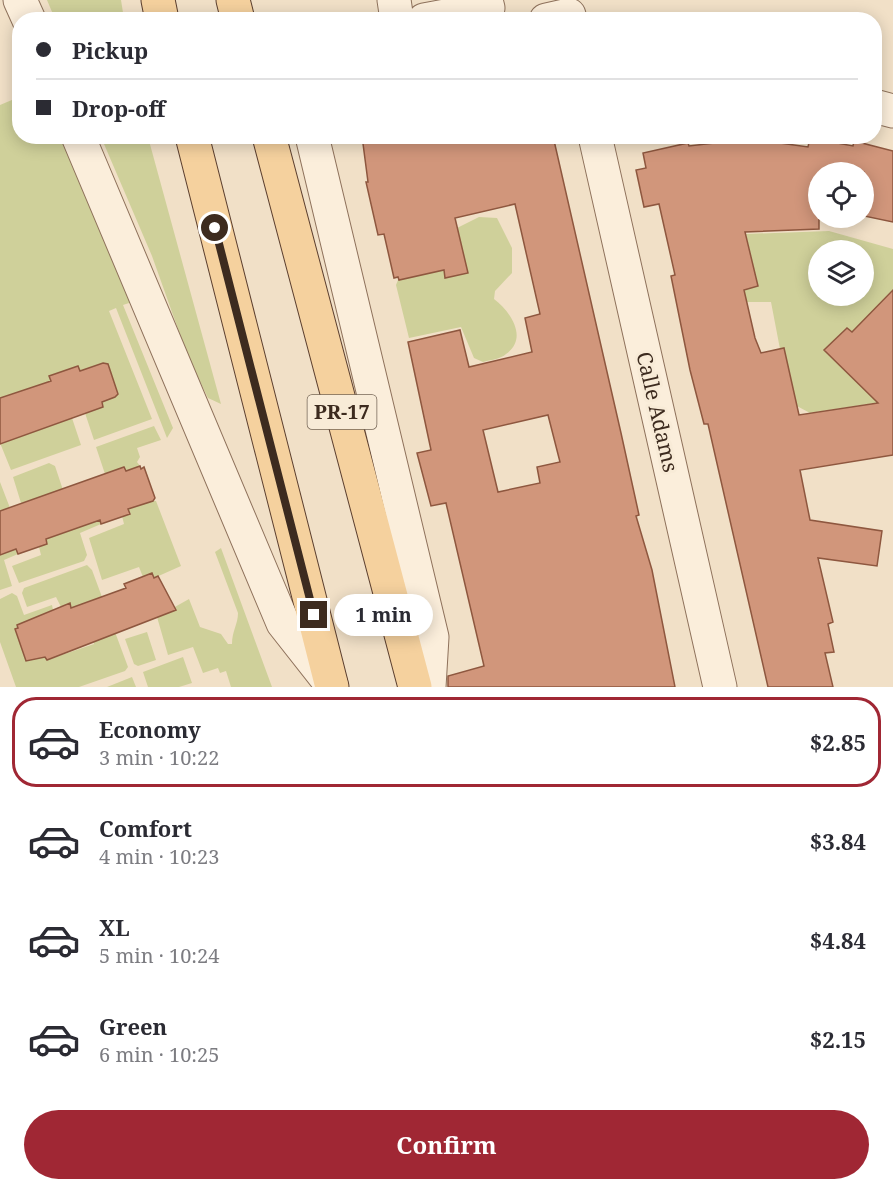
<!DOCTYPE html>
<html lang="en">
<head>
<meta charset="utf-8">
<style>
	:root { --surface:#fff; --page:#f7f7f7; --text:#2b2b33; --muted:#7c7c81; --line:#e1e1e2; --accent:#a02734 }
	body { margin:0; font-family:"Noto Serif",serif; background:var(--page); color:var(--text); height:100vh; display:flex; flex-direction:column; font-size:22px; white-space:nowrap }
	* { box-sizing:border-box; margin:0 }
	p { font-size:20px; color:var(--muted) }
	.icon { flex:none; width:33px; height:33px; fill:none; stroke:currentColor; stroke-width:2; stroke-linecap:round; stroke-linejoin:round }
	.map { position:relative; height:687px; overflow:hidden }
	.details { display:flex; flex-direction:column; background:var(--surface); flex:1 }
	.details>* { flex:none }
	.hud { position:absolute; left:12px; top:12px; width:870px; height:132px; border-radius:24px; box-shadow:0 3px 15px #0003; display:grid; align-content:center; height:132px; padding:0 24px; background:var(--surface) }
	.tools { position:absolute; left:808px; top:162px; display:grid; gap:12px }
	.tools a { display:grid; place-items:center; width:66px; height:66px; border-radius:50%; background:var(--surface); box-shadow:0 3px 15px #0003; font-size:30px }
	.end { position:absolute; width:27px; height:27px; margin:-14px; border:8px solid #3d2b1f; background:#fff; box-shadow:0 0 0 3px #fff }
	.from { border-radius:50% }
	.bubble { position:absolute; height:42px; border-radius:21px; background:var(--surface); box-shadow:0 3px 15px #0003; font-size:20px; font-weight:700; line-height:42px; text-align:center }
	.hud b { display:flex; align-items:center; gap:21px; height:57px; font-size:22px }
	.hud b+b { border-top:2px solid var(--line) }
	.hud i { width:15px; height:15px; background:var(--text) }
	ul { padding:10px 0 0; list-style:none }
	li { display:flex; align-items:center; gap:18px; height:90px; margin:0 12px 9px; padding:0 12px; border:3px solid transparent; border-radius:24px }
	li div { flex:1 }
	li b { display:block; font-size:22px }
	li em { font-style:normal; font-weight:700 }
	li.current { border-color:var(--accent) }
	li>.icon { width:54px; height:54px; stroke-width:1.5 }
	.cta { display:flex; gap:12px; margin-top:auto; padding:12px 24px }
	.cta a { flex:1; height:69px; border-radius:36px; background:var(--accent); color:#fff; font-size:24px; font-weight:700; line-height:69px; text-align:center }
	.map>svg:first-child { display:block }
	.green { fill:#cfd09a; fill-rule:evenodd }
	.building { fill:#d1967b; stroke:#8e573f; stroke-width:1.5; fill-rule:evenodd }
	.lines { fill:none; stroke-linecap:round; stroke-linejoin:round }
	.minor-casing { stroke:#8e715b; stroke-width:35 }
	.major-casing { stroke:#5c3f2f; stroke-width:35 }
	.minor { stroke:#fbeedb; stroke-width:33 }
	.major { stroke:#f5d19e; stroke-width:33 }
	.route { stroke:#3d2b1f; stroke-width:8 }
	.labels { text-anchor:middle; stroke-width:6; stroke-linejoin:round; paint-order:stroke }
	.shield { fill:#f8ebd7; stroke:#756556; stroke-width:1.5 }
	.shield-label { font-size:20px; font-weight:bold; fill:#3d2b1f }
	.street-label { font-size:21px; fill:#3d2b1f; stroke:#f8ebd7 }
</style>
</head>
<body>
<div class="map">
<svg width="893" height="687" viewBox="0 0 893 687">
	<rect width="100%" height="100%" fill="#f1e0c7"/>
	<!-- green -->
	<path class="green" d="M47 0H121L124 19H55Z
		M19 97 20 136 66 137 135 301 123 305 173 428 167 438 116 308 109 311 152 419 94 440 85 413 103 407 102 402 118 394 108 364 103 363 80 371 78 367 49 377 51 381 0 398V105Z
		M101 137H148L221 404 208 398 188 357 152 256Z
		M479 217 497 218 512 248V273L495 291 494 299C510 311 529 338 506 354 501 359 490 360 483 362L474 358 461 327 409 338 396 285 398 280 444 270 445 276 457 228Z
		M829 231 893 249V310L852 332 846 328 825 350 881 402 810 413 795 405 784 348 780 349 771 302H745L743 290 758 286 746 234ZM819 250H864V296H819Z
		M72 418 81 445 11 470 0 443Z
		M154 426 161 440 137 448 140 457 137 462 140 466 126 471 124 467 105 474 96 447Z
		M49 463 55 466 64 493 21 503 13 477Z
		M0 482 10 508 0 511Z
		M153 501H156L181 566 154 578 143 577 139 567 102 580 89 538 124 524 122 516 129 514 128 509Z
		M100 520 101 524 80 533 87 555 84 561 19 583 12 566 41 555 39 547 47 543 46 539Z
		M221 548 272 687H231L226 671 220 673 218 668 203 673 193 647 168 655 157 617 189 599 200 627 221 634 228 644H232C232 631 238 624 238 613L215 552Z
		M16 549 18 554 4 560 12 586 0 590V555Z
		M87 565 92 570 102 597 71 608 70 604 61 607 56 597 27 607 22 593 24 588Z
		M12 593 17 596 24 615 52 605 53 610 15 629 26 661 45 657 47 660 94 644 93 640 115 632 128 667 125 671 79 687H16L0 642V599Z
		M147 632 156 660 138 666 134 664 125 639Z
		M183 657 192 683 179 687H148L143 672Z
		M132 677 136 687H107Z"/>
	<!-- building -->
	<path class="building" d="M362 136H553L621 433 639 515 636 516 652 570 675 687H448V676L484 666 446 503 431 506 417 453 431 450 408 342 460 330 469 367 532 352 525 318 540 314 515 204 455 218 468 273 445 278 444 270 399 280 398 277 394 278 384 234 378 235 366 182H368ZM548 415 560 462 537 467 540 483 498 492 483 430Z
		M730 136H765L766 141 808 147 810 138 853 146 854 141 893 151V222L864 216V172H819V229L745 232 758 286 744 290 755 338 761 353 784 348 799 415 878 403 824 350 847 328 852 332 893 290V455L800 470 810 520 882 531 877 566 818 558 833 622 828 624 834 652 825 653 833 687H768L708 424H704L690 370 671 276 675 275 659 204 644 207 636 170 646 168 643 153 688 143 689 146 731 141Z
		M103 363 108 364 118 394 115 397 102 402 103 407 0 444V398L51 381 49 376 78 366 80 371Z
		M140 466 141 469 144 467 155 498 153 501 128 509 130 514 101 524 100 520 46 539 47 544 18 554 16 549 0 555V511L124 467 126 471Z
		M152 573 154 578 158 576 176 610 47 660 45 657 26 661 15 629 18 628 17 625 70 603 71 608 126 588 124 584Z"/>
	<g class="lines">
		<defs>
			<path id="minor" d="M20 0 29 20
				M394 0 397 20
				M424 20 488 8 486 0
				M546 20 569 15
				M874 106 893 111
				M78 136 283 623 331 684
				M312 136 432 637 429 687
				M595 136 720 687"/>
			<path id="major" d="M158 0 162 20
				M233 0 238 20
				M192 136 332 687
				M269 136 415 687"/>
		</defs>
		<!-- minor casing -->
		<use href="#minor" class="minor-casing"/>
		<!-- major casing -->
		<use href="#major" class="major-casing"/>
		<!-- minor -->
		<use href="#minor" class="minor"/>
		<!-- major -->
		<use href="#major" class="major"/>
	</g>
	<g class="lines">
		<!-- route -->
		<path class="route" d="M215 228 314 615"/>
	</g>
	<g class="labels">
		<!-- shield labels -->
		<rect class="shield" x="307.5" y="395" width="69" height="34" rx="4.5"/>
		<g class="shield-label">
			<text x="342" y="419">PR-17</text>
		</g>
		<!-- street labels -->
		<g class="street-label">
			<text transform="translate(657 412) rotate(77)" y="7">Calle Adams</text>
		</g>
	</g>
</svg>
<div class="tools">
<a><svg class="icon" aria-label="locate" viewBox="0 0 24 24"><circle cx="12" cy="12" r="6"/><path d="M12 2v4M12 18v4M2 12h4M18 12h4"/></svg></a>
<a><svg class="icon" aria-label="layers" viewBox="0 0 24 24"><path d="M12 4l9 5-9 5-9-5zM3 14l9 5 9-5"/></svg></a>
</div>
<i class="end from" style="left:215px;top:228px"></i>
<i class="end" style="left:314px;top:615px"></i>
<div class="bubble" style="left:334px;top:594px;width:99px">1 min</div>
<div class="hud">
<b><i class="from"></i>Pickup</b>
<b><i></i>Drop-off</b>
</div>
</div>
<section class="details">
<ul>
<li class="current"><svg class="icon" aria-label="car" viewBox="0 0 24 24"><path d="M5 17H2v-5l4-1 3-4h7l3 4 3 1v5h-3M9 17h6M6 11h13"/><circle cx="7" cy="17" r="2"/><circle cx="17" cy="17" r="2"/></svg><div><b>Economy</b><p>3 min · 10:22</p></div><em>$2.85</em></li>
<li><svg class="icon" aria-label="car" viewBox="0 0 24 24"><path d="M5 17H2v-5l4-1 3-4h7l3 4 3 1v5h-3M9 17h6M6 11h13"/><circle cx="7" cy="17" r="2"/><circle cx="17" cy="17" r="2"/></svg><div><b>Comfort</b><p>4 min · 10:23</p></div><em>$3.84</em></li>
<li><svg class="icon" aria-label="car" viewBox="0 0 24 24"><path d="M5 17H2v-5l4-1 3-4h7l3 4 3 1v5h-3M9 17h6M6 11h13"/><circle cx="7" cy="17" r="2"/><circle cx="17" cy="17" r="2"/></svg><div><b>XL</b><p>5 min · 10:24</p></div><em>$4.84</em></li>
<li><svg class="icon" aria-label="car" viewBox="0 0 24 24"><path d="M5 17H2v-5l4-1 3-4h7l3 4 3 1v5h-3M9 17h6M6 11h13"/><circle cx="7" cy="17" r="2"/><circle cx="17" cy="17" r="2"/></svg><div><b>Green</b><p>6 min · 10:25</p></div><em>$2.15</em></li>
</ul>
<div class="cta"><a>Confirm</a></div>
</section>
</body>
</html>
